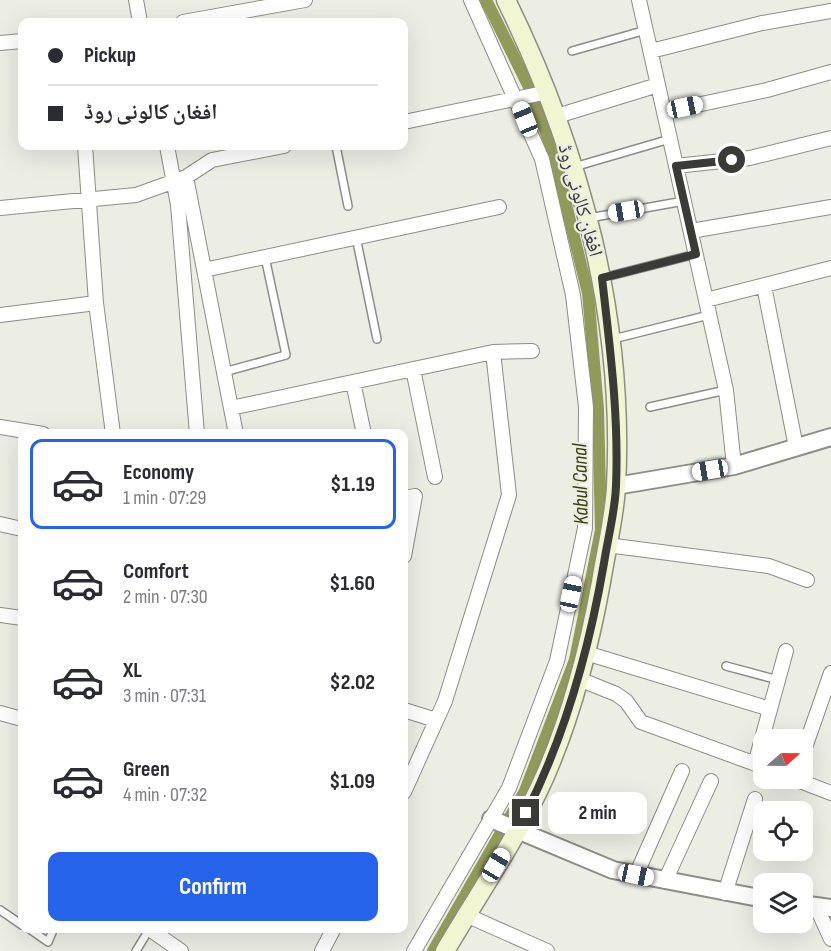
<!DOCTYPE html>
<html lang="en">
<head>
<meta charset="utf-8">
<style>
	:root { --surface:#fff; --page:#f2f2f3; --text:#2b2b33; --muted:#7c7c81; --line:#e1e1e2; --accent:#2563eb }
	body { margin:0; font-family:"Sofia Sans Condensed","Noto Naskh Arabic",sans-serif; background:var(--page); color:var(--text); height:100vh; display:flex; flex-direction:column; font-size:22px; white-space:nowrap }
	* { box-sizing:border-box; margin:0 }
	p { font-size:20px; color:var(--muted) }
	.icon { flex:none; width:33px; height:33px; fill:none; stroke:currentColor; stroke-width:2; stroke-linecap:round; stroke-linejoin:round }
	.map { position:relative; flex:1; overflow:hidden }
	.drawer { position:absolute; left:18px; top:429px; width:390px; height:504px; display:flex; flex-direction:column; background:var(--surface); border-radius:12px; box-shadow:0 6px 24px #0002 }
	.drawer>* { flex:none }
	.hud { position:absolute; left:18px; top:18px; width:390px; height:132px; border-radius:12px; box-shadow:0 6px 24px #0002; display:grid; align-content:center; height:132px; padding:0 30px; background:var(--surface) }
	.needle { width:39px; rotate:70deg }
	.buttons { position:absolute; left:753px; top:729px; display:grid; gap:12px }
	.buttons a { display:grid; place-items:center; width:60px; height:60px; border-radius:12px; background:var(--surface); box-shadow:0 6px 24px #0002; font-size:30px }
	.end { position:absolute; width:27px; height:27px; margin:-14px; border:8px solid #3a3a36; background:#fff; box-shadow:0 0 0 3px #fff }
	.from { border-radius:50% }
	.bubble { position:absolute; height:42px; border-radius:12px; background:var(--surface); box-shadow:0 6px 24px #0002; font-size:20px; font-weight:700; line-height:42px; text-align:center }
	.car { position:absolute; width:18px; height:36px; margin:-18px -9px; border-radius:8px; box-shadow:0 0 4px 2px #0007; background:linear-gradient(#fff 24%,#345 0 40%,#fff 0 76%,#345 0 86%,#fff 0) }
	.hud b { display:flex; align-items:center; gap:21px; height:57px; font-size:22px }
	.hud b+b { border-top:2px solid var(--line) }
	.hud i { width:15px; height:15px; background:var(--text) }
	ul { padding:10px 0 0; list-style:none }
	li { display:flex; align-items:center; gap:18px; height:90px; margin:0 12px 9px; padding:0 18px; border:3px solid transparent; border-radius:12px }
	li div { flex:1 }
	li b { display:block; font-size:22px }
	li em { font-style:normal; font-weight:700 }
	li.current { border-color:var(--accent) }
	li>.icon { width:54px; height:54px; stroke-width:1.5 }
	.button { display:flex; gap:12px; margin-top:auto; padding:12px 30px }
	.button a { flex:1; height:69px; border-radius:12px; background:var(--accent); color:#fff; font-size:24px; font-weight:700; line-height:69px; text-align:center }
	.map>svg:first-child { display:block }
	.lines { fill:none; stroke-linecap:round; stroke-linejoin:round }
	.canal { stroke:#919a58; stroke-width:12 }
	.service-casing { stroke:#8c8e85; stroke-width:10 }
	.minor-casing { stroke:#8c8e85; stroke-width:16 }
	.tertiary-casing { stroke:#8c8e85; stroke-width:20 }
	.secondary-casing { stroke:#8c8e85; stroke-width:21 }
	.service { stroke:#fff; stroke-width:7 }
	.minor { stroke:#fff; stroke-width:14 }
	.tertiary { stroke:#fff; stroke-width:16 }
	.secondary { stroke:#f1f5d2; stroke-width:18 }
	.route { stroke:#3a3a36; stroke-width:8 }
	.labels { text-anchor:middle; stroke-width:4.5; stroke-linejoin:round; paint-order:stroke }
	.street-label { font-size:20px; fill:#3a3a36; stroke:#eceee4 }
	.water-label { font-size:21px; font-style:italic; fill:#393e09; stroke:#eceee4 }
</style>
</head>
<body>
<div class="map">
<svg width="831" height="951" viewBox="0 0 831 951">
	<rect width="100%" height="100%" fill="#eceee4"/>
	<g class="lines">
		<!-- canal -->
		<path class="canal" d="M433 951 525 791 575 660 601 530 598 409 588 293 554 156 532 93 486 0"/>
		<defs>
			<path id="service" d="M572 51 646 30
				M336 146 348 206
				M574 167 670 139
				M589 218 684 201
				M356 237 377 339
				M602 278 696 254
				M613 339 709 315
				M224 372 286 355 265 257
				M650 407 726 390
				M726 666 778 680
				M0 910 22 925
				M28 928 48 942 54 928
				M136 951 150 928"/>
			<path id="minor" d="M136 0 140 22
				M639 0 726 390 734 466
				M183 22 305 0
				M0 43 22 41
				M651 51 762 23 831 11
				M664 112 767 90 831 72
				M557 116 658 85
				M404 122 548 92
				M85 146 96 303 113 434
				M167 146 178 205 197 434
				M676 166 750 158 831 138
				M186 177 236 434
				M0 208 136 195 186 177 212 160 284 146
				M691 231 831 207
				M204 270 499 207
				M764 286 796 447
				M706 300 831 268
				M0 315 96 303
				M413 369 435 477
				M353 382 364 434
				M231 408 493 352 532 351
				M0 427 43 434
				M404 498 415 496 404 556
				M0 524 22 529
				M607 545 769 566 807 580
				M0 615 22 618
				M586 653 770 709
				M579 679 616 694 626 701 641 722 764 767
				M404 710 436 720
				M0 713 22 719
				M802 756 831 673
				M755 764 786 651
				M792 778 831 793
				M404 792 445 701 509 495 493 352
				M636 875 682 771
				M665 881 711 781
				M725 893 755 799
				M816 906 831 939
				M466 915 547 951
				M148 928 181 951
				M322 951 334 928
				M414 951 509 788 557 661 585 528 586 407 573 295 542 159 471 0"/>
			<path id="tertiary" d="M616 486 734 466 831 437
				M491 819 613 870 764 899
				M802 904 831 908"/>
			<path id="secondary" d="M445 951C479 893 518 837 545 776 572 714 589 648 601 582 606 551 614 519 616 487 625 318 580 151 506 0"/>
		</defs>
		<!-- service casing -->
		<use href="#service" class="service-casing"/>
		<!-- minor casing -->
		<use href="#minor" class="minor-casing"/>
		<!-- tertiary casing -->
		<use href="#tertiary" class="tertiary-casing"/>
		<!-- secondary casing -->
		<use href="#secondary" class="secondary-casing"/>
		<!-- service -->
		<use href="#service" class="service"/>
		<!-- minor -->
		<use href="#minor" class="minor"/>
		<!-- tertiary -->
		<use href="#tertiary" class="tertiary"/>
		<!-- secondary -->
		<use href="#secondary" class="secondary"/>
	</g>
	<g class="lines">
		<!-- route -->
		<path class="route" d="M526 813C566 734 589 650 604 563 608 537 615 512 616 486 619 416 610 348 602 278L696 254 676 166 732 160"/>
	</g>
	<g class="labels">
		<!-- street labels -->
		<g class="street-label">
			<text transform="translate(581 200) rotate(74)" y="7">افغان کالونی روڈ</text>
		</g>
		<!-- water labels -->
		<g class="water-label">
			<text transform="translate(580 484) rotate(-91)" y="7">Kabul Canal</text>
		</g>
	</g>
</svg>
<div class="buttons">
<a><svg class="needle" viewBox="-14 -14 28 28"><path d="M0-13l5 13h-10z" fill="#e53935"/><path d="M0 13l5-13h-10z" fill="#7c7c81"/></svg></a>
<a><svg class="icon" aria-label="locate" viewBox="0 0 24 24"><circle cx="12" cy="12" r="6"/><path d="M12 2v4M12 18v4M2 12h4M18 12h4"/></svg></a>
<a><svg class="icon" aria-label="layers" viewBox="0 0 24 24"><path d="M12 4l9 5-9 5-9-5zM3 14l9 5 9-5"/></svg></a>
</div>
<i class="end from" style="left:732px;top:160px"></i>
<i class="end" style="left:526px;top:813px"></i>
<div class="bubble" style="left:548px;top:792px;width:99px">2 min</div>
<i class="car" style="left:685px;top:107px;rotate:78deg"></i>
<i class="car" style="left:525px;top:119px;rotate:338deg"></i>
<i class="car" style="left:626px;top:211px;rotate:260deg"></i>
<i class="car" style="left:710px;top:470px;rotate:260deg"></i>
<i class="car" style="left:571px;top:594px;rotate:12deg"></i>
<i class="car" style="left:496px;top:865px;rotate:31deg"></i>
<i class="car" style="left:636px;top:875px;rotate:102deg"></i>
<div class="hud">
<b><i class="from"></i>Pickup</b>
<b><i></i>افغان کالونی روڈ</b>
</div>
<section class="drawer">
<ul>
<li class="current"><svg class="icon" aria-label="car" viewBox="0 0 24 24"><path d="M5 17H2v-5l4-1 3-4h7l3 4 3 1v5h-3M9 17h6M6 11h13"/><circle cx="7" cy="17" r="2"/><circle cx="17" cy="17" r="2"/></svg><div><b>Economy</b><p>1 min · 07:29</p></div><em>$1.19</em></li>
<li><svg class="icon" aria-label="car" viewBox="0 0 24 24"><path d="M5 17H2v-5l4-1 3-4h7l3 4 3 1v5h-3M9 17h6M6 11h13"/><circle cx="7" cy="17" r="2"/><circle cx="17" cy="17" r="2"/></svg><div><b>Comfort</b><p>2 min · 07:30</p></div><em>$1.60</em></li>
<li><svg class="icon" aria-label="car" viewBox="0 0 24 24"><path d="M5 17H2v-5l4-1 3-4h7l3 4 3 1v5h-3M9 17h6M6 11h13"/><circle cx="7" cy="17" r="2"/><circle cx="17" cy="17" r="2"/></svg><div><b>XL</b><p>3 min · 07:31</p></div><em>$2.02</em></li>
<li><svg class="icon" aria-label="car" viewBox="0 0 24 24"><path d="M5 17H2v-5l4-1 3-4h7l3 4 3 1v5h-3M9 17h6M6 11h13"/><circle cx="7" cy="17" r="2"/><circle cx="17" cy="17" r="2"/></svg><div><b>Green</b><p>4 min · 07:32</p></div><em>$1.09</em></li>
</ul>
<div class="button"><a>Confirm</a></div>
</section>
</div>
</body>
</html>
